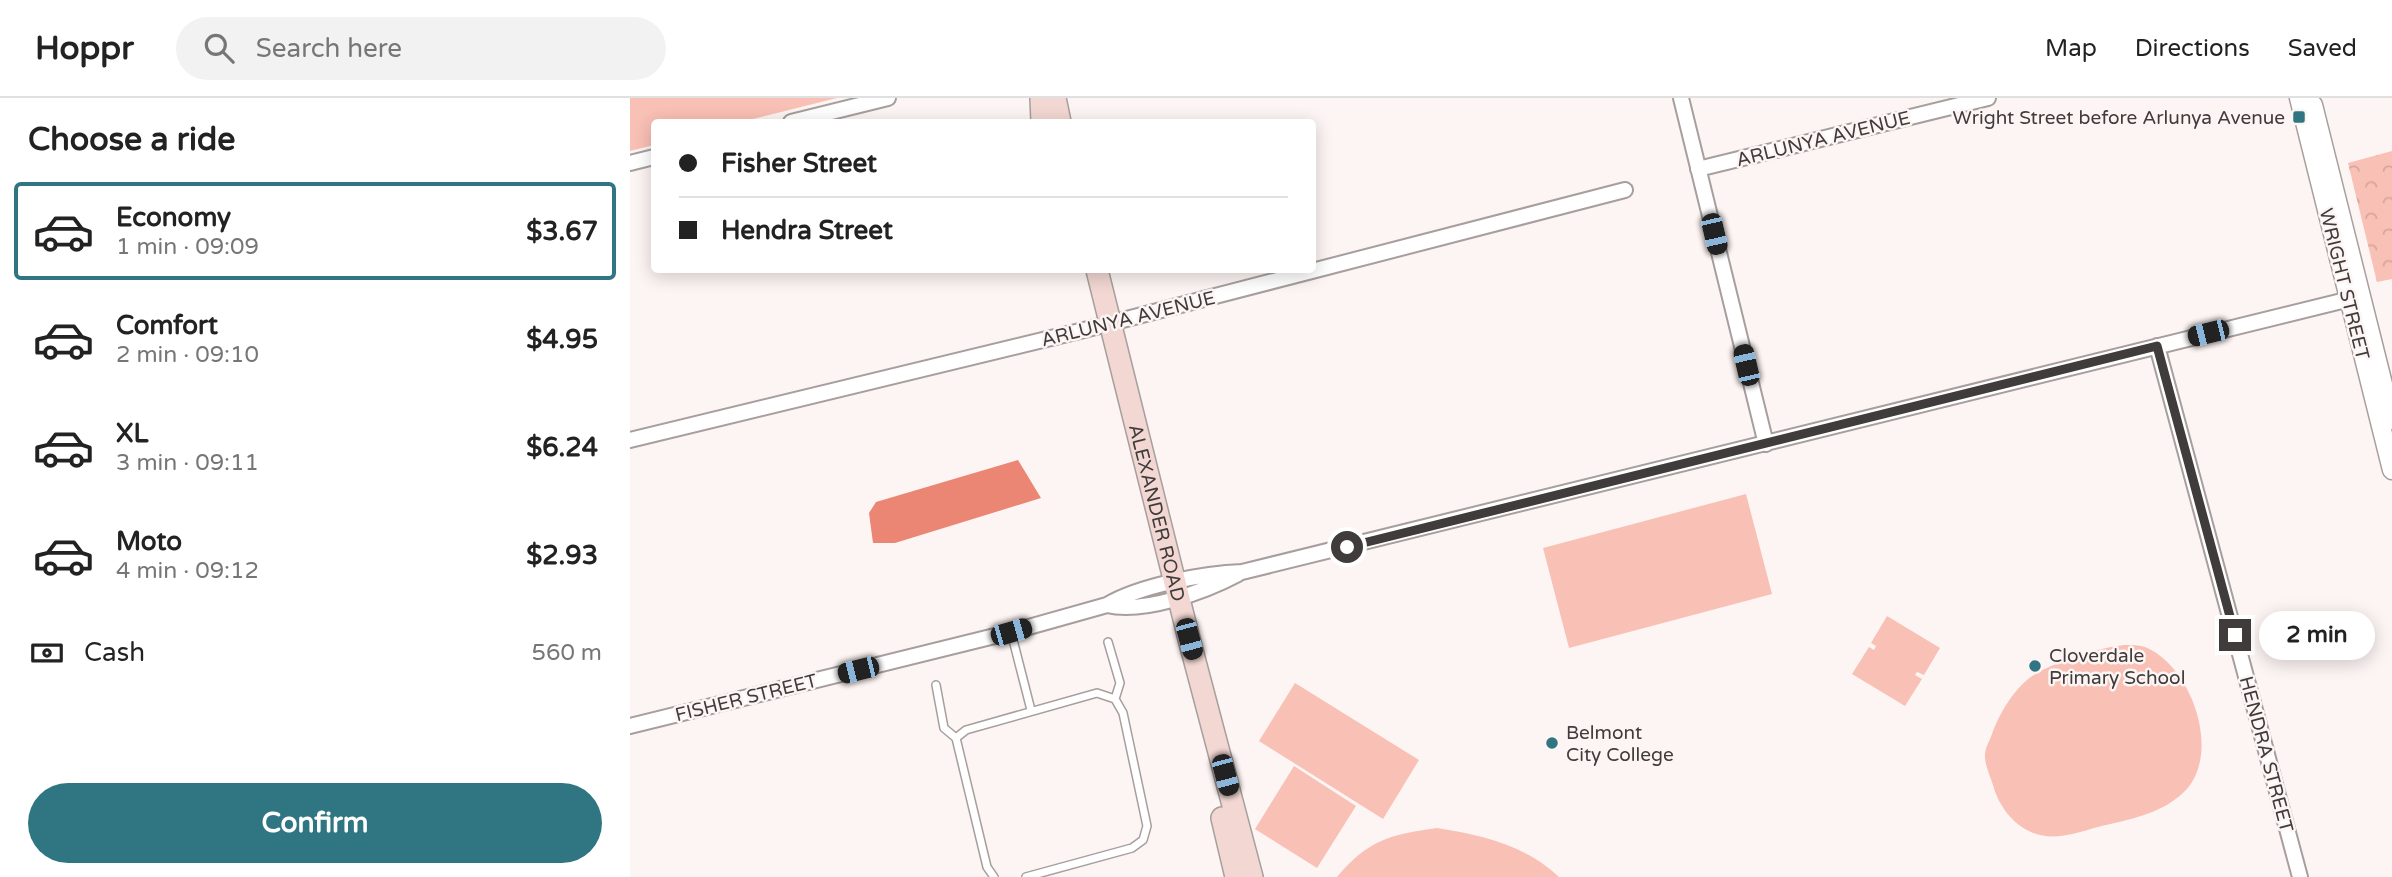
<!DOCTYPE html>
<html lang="en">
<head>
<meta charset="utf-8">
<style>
	:root { --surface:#fff; --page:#f2f2f2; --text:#222; --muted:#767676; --line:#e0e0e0; --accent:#2f7582 }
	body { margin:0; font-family:"Varela Round",sans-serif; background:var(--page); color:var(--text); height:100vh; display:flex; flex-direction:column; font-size:26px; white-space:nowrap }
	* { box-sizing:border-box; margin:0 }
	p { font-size:23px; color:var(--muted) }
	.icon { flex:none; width:38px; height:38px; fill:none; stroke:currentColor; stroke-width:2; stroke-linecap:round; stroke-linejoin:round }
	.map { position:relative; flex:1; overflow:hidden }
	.side { display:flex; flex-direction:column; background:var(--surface); width:630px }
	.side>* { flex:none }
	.top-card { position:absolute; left:21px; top:21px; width:665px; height:154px; border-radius:7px; box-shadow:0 4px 18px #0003; display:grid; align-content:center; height:154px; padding:0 28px; background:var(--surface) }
	.end { position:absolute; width:32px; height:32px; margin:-16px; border:9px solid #3f3c3b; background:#fff; box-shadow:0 0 0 4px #fff }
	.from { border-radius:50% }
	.bubble { position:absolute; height:49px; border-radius:24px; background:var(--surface); box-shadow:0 4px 18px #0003; font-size:23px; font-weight:700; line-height:49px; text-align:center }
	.car { position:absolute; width:21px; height:42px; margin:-21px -10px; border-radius:9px; box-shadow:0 0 5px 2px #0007; background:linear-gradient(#222 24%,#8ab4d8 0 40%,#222 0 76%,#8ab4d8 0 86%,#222 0) }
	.top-card b { display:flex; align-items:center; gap:24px; height:66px; font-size:26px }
	.top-card b+b { border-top:2px solid var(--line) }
	.top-card i { width:18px; height:18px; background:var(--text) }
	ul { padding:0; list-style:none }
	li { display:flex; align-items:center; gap:21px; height:98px; margin:0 14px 10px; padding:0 14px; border:4px solid transparent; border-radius:7px }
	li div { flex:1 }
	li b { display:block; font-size:26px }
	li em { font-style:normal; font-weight:700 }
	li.on { border-color:var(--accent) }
	li>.icon { width:63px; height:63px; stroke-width:1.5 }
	h2 { padding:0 28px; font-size:32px; line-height:84px }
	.pay { display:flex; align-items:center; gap:18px; height:77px; padding:0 28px; font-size:26px }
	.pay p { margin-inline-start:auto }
	.primary-button { display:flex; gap:14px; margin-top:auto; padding:14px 28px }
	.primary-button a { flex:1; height:80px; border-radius:42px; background:var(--accent); color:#fff; font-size:28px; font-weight:700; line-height:80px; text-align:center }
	header { display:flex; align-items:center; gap:42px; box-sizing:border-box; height:98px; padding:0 35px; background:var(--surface); border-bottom:2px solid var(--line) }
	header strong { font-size:33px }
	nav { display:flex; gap:38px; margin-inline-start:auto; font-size:24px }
	.search { width:490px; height:63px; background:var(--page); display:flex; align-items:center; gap:18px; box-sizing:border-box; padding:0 24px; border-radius:38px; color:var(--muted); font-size:26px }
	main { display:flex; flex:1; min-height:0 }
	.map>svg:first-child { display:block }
	.grass { fill:#f9c0b5 }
	.park { fill:url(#park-crowns) }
	.water { fill:#eb8674 }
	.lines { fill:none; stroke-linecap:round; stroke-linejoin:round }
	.service-casing { stroke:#a69f9d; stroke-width:10 }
	.minor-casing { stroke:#a69f9d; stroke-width:18 }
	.tertiary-casing { stroke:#a69f9d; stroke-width:21 }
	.secondary-casing { stroke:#a69f9d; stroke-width:24 }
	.service { stroke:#fff; stroke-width:7 }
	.minor { stroke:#fff; stroke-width:14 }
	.tertiary { stroke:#fff; stroke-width:18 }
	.secondary { stroke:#f2d7d2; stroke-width:21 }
	.route { stroke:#3f3c3b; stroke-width:9 }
	.poi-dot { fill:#2f7582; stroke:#fdf5f3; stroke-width:2.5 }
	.labels { text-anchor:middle; stroke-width:5; stroke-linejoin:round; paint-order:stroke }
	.poi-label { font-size:19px; fill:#3f3c3b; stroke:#fdf5f3; text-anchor:start }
	.street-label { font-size:19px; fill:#3f3c3b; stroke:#fdf5f3 }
</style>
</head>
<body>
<header>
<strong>Hoppr</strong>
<div class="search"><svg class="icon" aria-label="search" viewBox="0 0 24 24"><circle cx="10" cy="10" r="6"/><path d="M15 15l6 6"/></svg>Search here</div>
<nav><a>Map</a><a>Directions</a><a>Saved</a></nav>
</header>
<main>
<section class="side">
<h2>Choose a ride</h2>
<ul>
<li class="on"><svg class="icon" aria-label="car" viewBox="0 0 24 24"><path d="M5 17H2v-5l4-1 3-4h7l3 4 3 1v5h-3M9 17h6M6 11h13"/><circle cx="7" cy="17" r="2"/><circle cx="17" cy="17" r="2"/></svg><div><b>Economy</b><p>1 min · 09:09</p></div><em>$3.67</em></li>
<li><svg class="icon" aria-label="car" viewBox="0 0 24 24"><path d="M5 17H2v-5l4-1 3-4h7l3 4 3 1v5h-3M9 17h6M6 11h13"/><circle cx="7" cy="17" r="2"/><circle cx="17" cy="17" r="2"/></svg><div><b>Comfort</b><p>2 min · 09:10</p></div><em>$4.95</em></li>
<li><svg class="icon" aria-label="car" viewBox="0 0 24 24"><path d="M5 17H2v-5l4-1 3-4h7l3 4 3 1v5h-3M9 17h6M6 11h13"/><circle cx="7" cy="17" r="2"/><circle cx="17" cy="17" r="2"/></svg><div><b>XL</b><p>3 min · 09:11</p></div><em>$6.24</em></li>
<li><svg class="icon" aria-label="car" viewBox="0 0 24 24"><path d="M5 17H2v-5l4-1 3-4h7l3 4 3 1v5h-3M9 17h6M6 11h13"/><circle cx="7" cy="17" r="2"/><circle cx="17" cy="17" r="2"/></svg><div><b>Moto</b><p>4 min · 09:12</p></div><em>$2.93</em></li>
</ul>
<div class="pay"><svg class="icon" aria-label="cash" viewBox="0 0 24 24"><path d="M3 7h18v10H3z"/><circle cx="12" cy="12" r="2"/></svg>Cash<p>560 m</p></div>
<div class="primary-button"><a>Confirm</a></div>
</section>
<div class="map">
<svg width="1762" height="779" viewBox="0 0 1762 779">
	<defs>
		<pattern id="park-crowns" width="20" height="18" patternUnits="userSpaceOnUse" patternTransform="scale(1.75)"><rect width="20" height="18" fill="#f9c0b5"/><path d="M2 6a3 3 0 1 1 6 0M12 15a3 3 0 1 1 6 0" fill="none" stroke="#d6a69d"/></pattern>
	</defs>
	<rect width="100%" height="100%" fill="#fdf5f3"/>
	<!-- grass -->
	<path class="grass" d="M0 0H207L111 24H24V47L0 53Z
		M1116 396 1142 496 939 550 913 450Z
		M1257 518 1310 550 1294 577 1287 574 1285 577 1292 581 1275 608 1222 576 1239 549 1244 552 1246 548 1241 545Z
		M1494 547C1501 547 1509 547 1515 549 1562 568 1592 655 1555 693 1531 717 1499 721 1468 729 1446 735 1423 744 1401 734 1382 726 1368 706 1363 687 1360 678 1354 665 1355 656 1355 650 1360 642 1362 636 1370 614 1387 585 1409 574 1433 561 1468 550 1494 547Z
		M665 585 789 662 753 721 629 643Z
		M664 668 726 708 687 770 625 731Z
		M807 730C852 737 895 747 929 779H707C739 741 760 737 807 730Z"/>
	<!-- park -->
	<path class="park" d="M1762 53V181L1747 184 1718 65Z"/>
	<!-- water -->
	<path class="water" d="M388 362 411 400 265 445H243L239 415 246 404Z"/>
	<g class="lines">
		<defs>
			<path id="service" d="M381 534 401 612
				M478 544 490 585 485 601
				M306 587 314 630 326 640
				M364 779 357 769 326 640 336 632 467 595 485 601 493 615 517 728 513 742 502 750 396 779"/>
			<path id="minor" d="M1051 0 1136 346
				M161 24 258 0
				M0 65 24 59
				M1068 71 1358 0
				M1527 248 1670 779
				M0 342 454 232 995 92
				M477 507C513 516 574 494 608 476
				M0 628 381 534 477 507C508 488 575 475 612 474L1728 199"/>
			<path id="tertiary" d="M1669 0 1762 372
				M1683 7 1762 322"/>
			<g id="secondary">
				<path d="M411 0 412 24"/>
				<path d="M425 0 430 24"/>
				<path id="s1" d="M467 172 559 541 622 779"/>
				<path d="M592 720 606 779"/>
			</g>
		</defs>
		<!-- service casing -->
		<use href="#service" class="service-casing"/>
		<!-- minor casing -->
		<use href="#minor" class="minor-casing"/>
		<!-- tertiary casing -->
		<use href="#tertiary" class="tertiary-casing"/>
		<!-- secondary casing -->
		<use href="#secondary" class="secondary-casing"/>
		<!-- service -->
		<use href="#service" class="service"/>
		<!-- minor -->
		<use href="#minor" class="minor"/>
		<!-- tertiary -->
		<use href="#tertiary" class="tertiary"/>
		<!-- secondary -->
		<use href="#secondary" class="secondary"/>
	</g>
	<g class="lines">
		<!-- route -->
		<path class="route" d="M717 449 1527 248 1605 537"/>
	</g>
	<!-- markers -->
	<g class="poi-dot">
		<rect x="1662" y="12" width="14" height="14" rx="3.5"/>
		<circle cx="1405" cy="568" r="7"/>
		<circle cx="922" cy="645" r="7"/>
	</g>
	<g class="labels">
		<!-- poi labels -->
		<g class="poi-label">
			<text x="1655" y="26" text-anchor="end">Wright Street before Arlunya Avenue</text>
			<text x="1419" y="564">Cloverdale<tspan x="1419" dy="22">Primary School</tspan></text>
			<text x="936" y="641">Belmont<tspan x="936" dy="22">City College</tspan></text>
		</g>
		<!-- street labels -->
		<g class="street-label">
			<text transform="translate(1193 40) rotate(-14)" y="7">ARLUNYA AVENUE</text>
			<text transform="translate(1715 186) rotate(76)" y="7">WRIGHT STREET</text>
			<text transform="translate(498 220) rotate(-14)" y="7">ARLUNYA AVENUE</text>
			<text dy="7" stroke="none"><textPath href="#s1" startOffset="250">ALEXANDER ROAD</textPath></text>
			<text transform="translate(116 599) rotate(-14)" y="7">FISHER STREET</text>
			<text transform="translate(1637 656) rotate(75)" y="7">HENDRA STREET</text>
		</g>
	</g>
</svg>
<i class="end from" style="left:717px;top:449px"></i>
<i class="end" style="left:1605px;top:537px"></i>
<div class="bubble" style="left:1629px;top:513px;width:116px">2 min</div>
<i class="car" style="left:1084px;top:136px;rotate:167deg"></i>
<i class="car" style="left:1578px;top:235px;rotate:256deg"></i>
<i class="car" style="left:1116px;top:267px;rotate:347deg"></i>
<i class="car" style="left:381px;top:534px;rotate:74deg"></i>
<i class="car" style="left:559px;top:541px;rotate:165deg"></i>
<i class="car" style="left:228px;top:572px;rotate:256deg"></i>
<i class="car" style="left:595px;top:677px;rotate:165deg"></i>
<div class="top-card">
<b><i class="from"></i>Fisher Street</b>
<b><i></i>Hendra Street</b>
</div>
</div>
</main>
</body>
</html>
